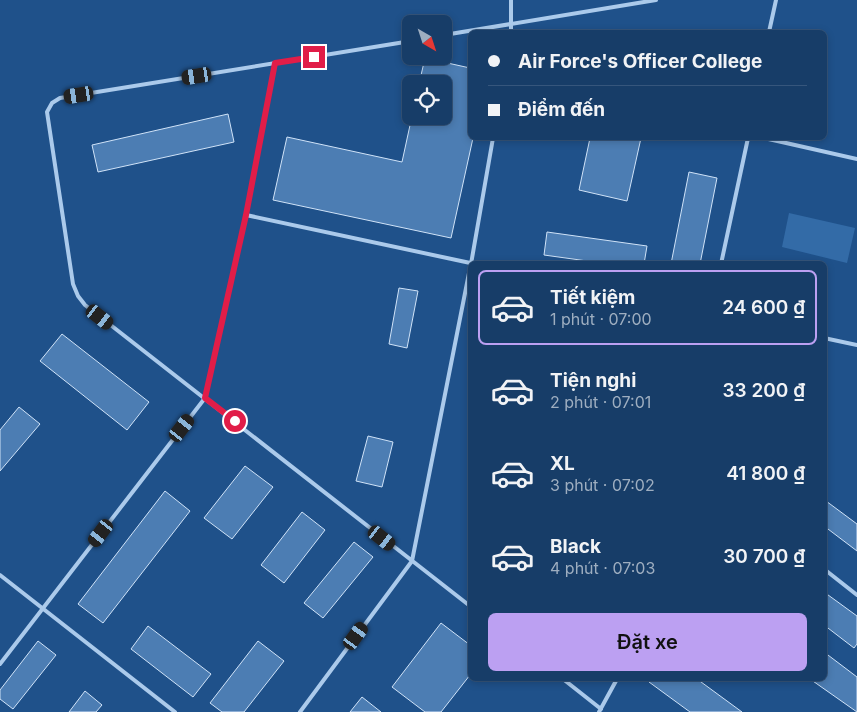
<!DOCTYPE html>
<html lang="vi">
<head>
<meta charset="utf-8">
<style>
	:root { --surface:#173d68; --page:#244871; --text:#f1f3f6; --muted:#9eaec0; --line:#36567c; --accent:#bca0f2 }
	body { margin:0; font-family:Inter,sans-serif; background:var(--page); color:var(--text); height:100vh; display:flex; flex-direction:column; font-size:19px; white-space:nowrap }
	* { box-sizing:border-box; margin:0 }
	p { font-size:16px; color:var(--muted) }
	.icon { flex:none; width:28px; height:28px; fill:none; stroke:currentColor; stroke-width:2; stroke-linecap:round; stroke-linejoin:round }
	.map { position:relative; flex:1; overflow:hidden }
	.drawer { position:absolute; left:468px; top:261px; width:359px; height:420px; display:flex; flex-direction:column; background:var(--surface); border-radius:8px; box-shadow:0 2px 8px #0003,0 0 0 1px var(--line) }
	.drawer>* { flex:none }
	.top-card { position:absolute; left:468px; top:30px; width:359px; height:110px; border-radius:8px; box-shadow:0 2px 8px #0003,0 0 0 1px var(--line); display:grid; align-content:center; height:110px; padding:0 20px; background:var(--surface) }
	.needle { width:32px; rotate:141deg }
	.tools { position:absolute; left:402px; top:15px; display:grid; gap:10px }
	.tools a { display:grid; place-items:center; width:50px; height:50px; border-radius:8px; background:var(--surface); box-shadow:0 2px 8px #0003,0 0 0 1px var(--line); font-size:25px }
	.end { position:absolute; width:22px; height:22px; margin:-11px; border:6px solid #e11d48; background:#fff; box-shadow:0 0 0 2px #fff }
	.from { border-radius:50% }
	.car { position:absolute; width:15px; height:30px; margin:-15px -8px; border-radius:6px; box-shadow:0 0 4px 1px #0007; background:linear-gradient(#222 24%,#8ab4d8 0 40%,#222 0 76%,#8ab4d8 0 86%,#222 0) }
	.top-card b { display:flex; align-items:center; gap:18px; height:48px; font-size:19px }
	.top-card b+b { border-top:1px solid var(--line) }
	.top-card i { width:12px; height:12px; background:var(--text) }
	ul { padding:9px 0 0; list-style:none }
	li { display:flex; align-items:center; gap:15px; height:75px; margin:0 10px 8px; padding:0 10px; border:2px solid transparent; border-radius:8px }
	li div { flex:1 }
	li b { display:block; font-size:19px }
	li em { font-style:normal; font-weight:600 }
	li.on { border-color:var(--accent) }
	li>.icon { width:45px; height:45px; stroke-width:1.5 }
	.primary-button { display:flex; gap:10px; margin-top:auto; padding:10px 20px }
	.primary-button a { flex:1; height:58px; border-radius:8px; background:var(--accent); color:#111; font-size:20px; font-weight:600; line-height:58px; text-align:center }
	.map>svg:first-child { display:block }
	.green { fill:#336ba7 }
	.building { fill:#4c7db3; stroke:#d0e3f8 }
	.lines { fill:none; stroke-linecap:round; stroke-linejoin:round }
	.service { stroke:#abcaeb; stroke-width:4 }
	.route { stroke:#e11d48; stroke-width:6 }
</style>
</head>
<body>
<div class="map">
<svg width="857" height="712" viewBox="0 0 857 712">
	<rect width="100%" height="100%" fill="#1f518a"/>
	<!-- green -->
	<path class="green" d="M789 213 855 228 847 263 782 247Z"/>
	<!-- building -->
	<path class="building" d="M425 58 470 68V138H473L451 238 273 200 287 137 402 162 412 116H444V84H419Z
		M228 114 234 142 98 172 92 145Z
		M590 138H641L627 201 579 190Z
		M689 172 717 178 700 264H671Z
		M547 232 647 246 644 264H609L544 255Z
		M399 288 418 291 407 348 389 344Z
		M62 334 149 402 127 430 40 361Z
		M19 407 40 424 0 471V430Z
		M368 436 393 442 382 487 356 481Z
		M245 466 273 487 232 539 204 518Z
		M165 491 190 511 103 623 78 604Z
		M826 501 857 524V551L824 526V504Z
		M302 512 325 530 284 583 261 565Z
		M354 542 373 557 323 618 304 603Z
		M824 592 857 616V644L854 648 824 625Z
		M441 623 470 645V675L441 712H425L392 687Z
		M148 626 211 674 193 697 131 649Z
		M38 641 56 655 13 709 0 699V690Z
		M258 641 284 661 244 712H222L210 703Z
		M824 652 857 677V712L810 679H824Z
		M651 679H697L742 712H690L649 682Z
		M85 691 102 705 96 712H69Z
		M362 697 381 712H350Z"/>
	<g class="lines">
		<!-- service -->
		<path class="service" d="M511 32V0
			M769 32 776 0
			M444 35 656 0
			M411 41 60 98 52 103 47 112 73 284 78 296 85 305 470 606
			M764 138 857 159
			M246 215 475 264
			M471 264 493 138
			M721 264 748 138
			M824 338 857 345
			M824 569 857 595
			M0 575 175 712
			M0 664 205 398 246 215 275 63
			M563 679 601 709
			M300 712 412 561 470 268
			M599 712 617 679"/>
	</g>
	<g class="lines">
		<!-- route -->
		<path class="route" d="M235 421 205 398 246 215 275 63 314 57"/>
	</g>
</svg>
<div class="tools">
<a><svg class="needle" viewBox="-14 -14 28 28"><path d="M0-13l5 13h-10z" fill="#e53935"/><path d="M0 13l5-13h-10z" fill="#9eaec0"/></svg></a>
<a><svg class="icon" aria-label="locate" viewBox="0 0 24 24"><circle cx="12" cy="12" r="6"/><path d="M12 2v4M12 18v4M2 12h4M18 12h4"/></svg></a>
</div>
<i class="end from" style="left:235px;top:421px"></i>
<i class="end" style="left:314px;top:57px"></i>
<i class="car" style="left:197px;top:76px;rotate:261deg"></i>
<i class="car" style="left:79px;top:95px;rotate:261deg"></i>
<i class="car" style="left:100px;top:317px;rotate:128deg"></i>
<i class="car" style="left:182px;top:428px;rotate:38deg"></i>
<i class="car" style="left:101px;top:533px;rotate:217deg"></i>
<i class="car" style="left:382px;top:538px;rotate:128deg"></i>
<i class="car" style="left:356px;top:636px;rotate:36deg"></i>
<div class="top-card">
<b><i class="from"></i>Air Force's Officer College</b>
<b><i></i>Điểm đến</b>
</div>
<section class="drawer">
<ul>
<li class="on"><svg class="icon" aria-label="car" viewBox="0 0 24 24"><path d="M5 17H2v-5l4-1 3-4h7l3 4 3 1v5h-3M9 17h6M6 11h13"/><circle cx="7" cy="17" r="2"/><circle cx="17" cy="17" r="2"/></svg><div><b>Tiết kiệm</b><p>1 phút · 07:00</p></div><em>24 600 ₫</em></li>
<li><svg class="icon" aria-label="car" viewBox="0 0 24 24"><path d="M5 17H2v-5l4-1 3-4h7l3 4 3 1v5h-3M9 17h6M6 11h13"/><circle cx="7" cy="17" r="2"/><circle cx="17" cy="17" r="2"/></svg><div><b>Tiện nghi</b><p>2 phút · 07:01</p></div><em>33 200 ₫</em></li>
<li><svg class="icon" aria-label="car" viewBox="0 0 24 24"><path d="M5 17H2v-5l4-1 3-4h7l3 4 3 1v5h-3M9 17h6M6 11h13"/><circle cx="7" cy="17" r="2"/><circle cx="17" cy="17" r="2"/></svg><div><b>XL</b><p>3 phút · 07:02</p></div><em>41 800 ₫</em></li>
<li><svg class="icon" aria-label="car" viewBox="0 0 24 24"><path d="M5 17H2v-5l4-1 3-4h7l3 4 3 1v5h-3M9 17h6M6 11h13"/><circle cx="7" cy="17" r="2"/><circle cx="17" cy="17" r="2"/></svg><div><b>Black</b><p>4 phút · 07:03</p></div><em>30 700 ₫</em></li>
</ul>
<div class="primary-button"><a>Đặt xe</a></div>
</section>
</div>
</body>
</html>
